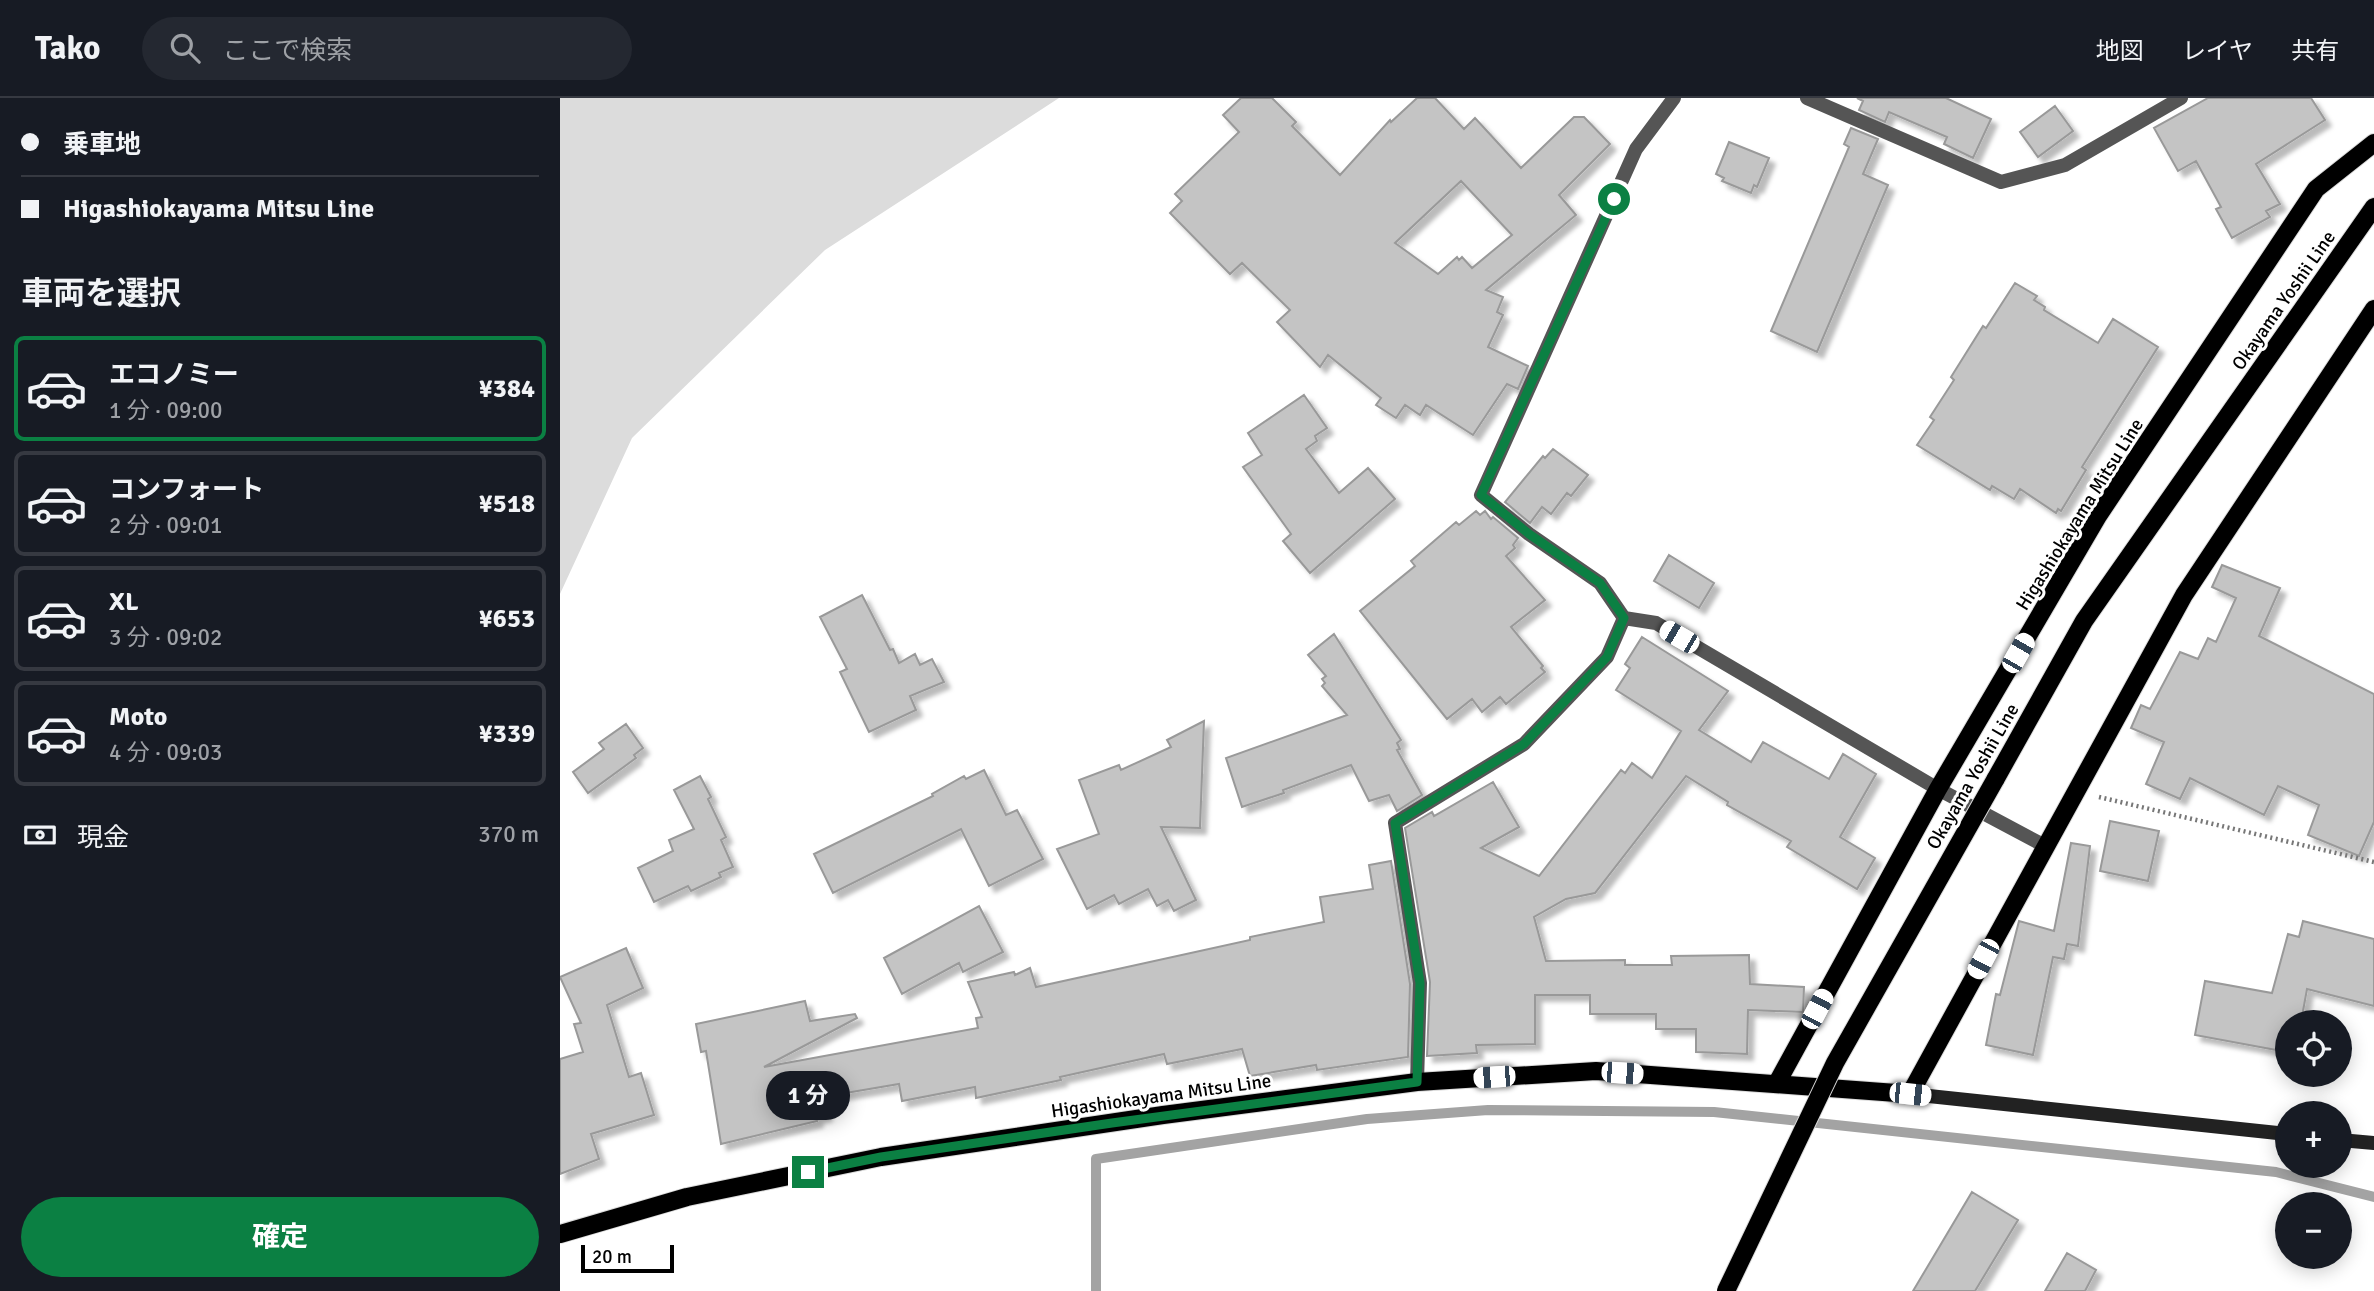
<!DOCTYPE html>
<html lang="ja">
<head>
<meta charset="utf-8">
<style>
	:root { --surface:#171b24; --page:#242831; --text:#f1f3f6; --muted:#9ea1a6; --line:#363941; --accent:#0b8043 }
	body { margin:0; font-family:Signika,"Noto Sans JP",sans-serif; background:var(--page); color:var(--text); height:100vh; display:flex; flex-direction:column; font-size:26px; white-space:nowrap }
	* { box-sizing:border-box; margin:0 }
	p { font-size:23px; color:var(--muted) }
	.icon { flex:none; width:38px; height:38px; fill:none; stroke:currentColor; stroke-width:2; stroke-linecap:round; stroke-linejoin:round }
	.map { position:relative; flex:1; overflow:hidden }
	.sheet { display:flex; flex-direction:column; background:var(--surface); width:560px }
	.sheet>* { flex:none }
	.banner { display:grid; align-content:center; height:154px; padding:0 21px; background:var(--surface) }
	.tools { position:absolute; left:1715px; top:912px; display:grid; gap:14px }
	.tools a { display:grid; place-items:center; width:77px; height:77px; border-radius:50%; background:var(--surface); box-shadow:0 4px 18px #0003; font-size:35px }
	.scale { position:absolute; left:21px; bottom:18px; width:93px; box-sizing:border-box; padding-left:7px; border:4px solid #000; border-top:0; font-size:19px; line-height:24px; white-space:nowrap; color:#000; -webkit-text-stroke:5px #fff; paint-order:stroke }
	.end { position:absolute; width:32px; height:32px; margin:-16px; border:9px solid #0b8043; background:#fff; box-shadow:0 0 0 4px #fff }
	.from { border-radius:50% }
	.bubble { position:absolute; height:49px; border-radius:24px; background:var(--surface); box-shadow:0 4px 18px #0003; font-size:23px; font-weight:700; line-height:49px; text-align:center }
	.car { position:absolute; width:21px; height:42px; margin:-21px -10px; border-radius:9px; box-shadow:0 0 5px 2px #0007; background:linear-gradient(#fff 24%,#345 0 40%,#fff 0 76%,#345 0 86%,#fff 0) }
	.banner b { display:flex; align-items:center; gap:24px; height:66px; font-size:26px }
	.banner b+b { border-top:2px solid var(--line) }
	.banner i { width:18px; height:18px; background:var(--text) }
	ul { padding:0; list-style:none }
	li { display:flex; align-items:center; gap:21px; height:105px; margin:0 14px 10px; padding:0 7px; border:4px solid var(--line); border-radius:10px }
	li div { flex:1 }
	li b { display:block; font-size:26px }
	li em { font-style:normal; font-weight:700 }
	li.selected { border-color:var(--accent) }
	li>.icon { width:63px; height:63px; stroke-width:1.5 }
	h2 { padding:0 21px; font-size:32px; line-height:84px }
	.pay { display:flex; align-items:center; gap:18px; height:77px; padding:0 21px; font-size:26px }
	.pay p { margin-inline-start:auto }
	.action { display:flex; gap:14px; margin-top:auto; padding:14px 21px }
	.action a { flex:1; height:80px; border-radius:42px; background:var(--accent); color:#fff; font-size:28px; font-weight:700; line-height:80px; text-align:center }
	header { display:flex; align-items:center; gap:42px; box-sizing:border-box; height:98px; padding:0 35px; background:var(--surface); border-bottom:2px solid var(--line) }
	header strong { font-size:33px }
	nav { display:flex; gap:38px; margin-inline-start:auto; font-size:24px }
	.search { width:490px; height:63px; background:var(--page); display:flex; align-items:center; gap:18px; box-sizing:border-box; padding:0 24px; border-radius:38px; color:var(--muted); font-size:26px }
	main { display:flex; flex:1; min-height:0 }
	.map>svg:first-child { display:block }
	.green { fill:#dcdcdc }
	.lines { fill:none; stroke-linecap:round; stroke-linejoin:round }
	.stream { stroke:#a3a3a3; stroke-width:10 }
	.building { fill:#c4c4c4; stroke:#999; stroke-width:2; fill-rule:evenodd; filter:url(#shadow) }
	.primary-casing { stroke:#dbdbdb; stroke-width:20 }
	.path { stroke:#777; stroke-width:4.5; stroke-dasharray:2 3.5; stroke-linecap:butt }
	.street { stroke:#555; stroke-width:14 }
	.secondary { stroke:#222; stroke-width:14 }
	.primary { stroke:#000; stroke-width:18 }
	.primary-bridge-casing { stroke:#dbdbdb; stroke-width:20; stroke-linecap:butt }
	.primary-bridge { stroke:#000; stroke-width:18 }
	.route { stroke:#0b8043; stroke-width:9 }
	.labels { text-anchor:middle; stroke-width:6; stroke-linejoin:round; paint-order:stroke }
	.street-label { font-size:19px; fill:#000; stroke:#fff }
</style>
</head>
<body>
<header>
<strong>Tako</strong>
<div class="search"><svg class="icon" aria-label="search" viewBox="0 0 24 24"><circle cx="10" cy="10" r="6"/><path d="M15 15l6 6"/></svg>ここで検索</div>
<nav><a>地図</a><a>レイヤ</a><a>共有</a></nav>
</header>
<main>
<section class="sheet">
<div class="banner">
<b><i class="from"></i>乗車地</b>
<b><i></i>Higashiokayama Mitsu Line</b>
</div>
<h2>車両を選択</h2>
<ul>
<li class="selected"><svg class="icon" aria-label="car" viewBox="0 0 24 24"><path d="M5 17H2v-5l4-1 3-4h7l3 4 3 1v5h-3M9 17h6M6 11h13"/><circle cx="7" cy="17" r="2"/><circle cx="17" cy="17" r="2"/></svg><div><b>エコノミー</b><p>1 分 · 09:00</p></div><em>¥384</em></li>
<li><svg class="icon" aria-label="car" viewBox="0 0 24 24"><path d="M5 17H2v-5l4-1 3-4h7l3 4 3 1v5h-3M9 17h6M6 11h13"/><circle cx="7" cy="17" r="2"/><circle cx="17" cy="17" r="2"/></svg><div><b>コンフォート</b><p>2 分 · 09:01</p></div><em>¥518</em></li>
<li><svg class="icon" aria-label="car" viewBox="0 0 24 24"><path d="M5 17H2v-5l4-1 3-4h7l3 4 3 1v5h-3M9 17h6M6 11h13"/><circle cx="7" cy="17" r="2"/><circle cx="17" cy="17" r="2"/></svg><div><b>XL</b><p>3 分 · 09:02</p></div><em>¥653</em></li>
<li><svg class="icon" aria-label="car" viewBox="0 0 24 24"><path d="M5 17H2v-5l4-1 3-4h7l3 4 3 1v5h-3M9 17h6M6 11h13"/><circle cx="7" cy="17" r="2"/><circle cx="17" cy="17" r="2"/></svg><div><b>Moto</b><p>4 分 · 09:03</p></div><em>¥339</em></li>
</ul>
<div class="pay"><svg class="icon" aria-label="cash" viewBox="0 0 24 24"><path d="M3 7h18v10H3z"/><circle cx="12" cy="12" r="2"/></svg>現金<p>370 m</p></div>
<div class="action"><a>確定</a></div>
</section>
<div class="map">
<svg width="1814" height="1193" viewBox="0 0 1814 1193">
	<defs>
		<filter id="shadow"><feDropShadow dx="6" dy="6" stdDeviation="2" flood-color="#0004"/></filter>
	</defs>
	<rect width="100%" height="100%" fill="#fff"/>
	<!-- green -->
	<path class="green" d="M0 0H499L265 152 72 340 0 496Z"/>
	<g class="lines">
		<!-- stream -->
		<path class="stream" d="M536 1193V1061L807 1021 928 1012 1154 1014 1716 1074 1814 1099"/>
	</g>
	<!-- building -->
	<path class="building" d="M681 0H712L736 24 732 28 780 77 830 22 831 24 857 0H875L904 31 915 20 961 70 1014 19H1024L1050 46 999 97 1016 117 926 192 943 199 937 214 943 217 928 249 968 268 958 291 947 286 913 337 866 307 860 317 845 307 836 320 816 307 821 300 768 257 760 269 717 224 730 212 682 165 670 176 610 115 622 103 615 96 679 34 663 17ZM901 83 952 137 912 170 902 159 899 162 897 159 878 176 835 145Z
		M1297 0H1386L1431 21 1413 60 1384 46 1387 39 1329 14 1325 24 1299 12 1303 3Z
		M1648 0H1751L1765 22 1696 66 1720 106 1706 113 1710 119 1672 140 1656 111 1661 109 1636 63 1618 73 1594 30Z
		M1495 8 1513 33 1478 59 1460 34Z
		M1291 30 1318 41 1303 76 1328 87 1257 254 1211 233 1289 49 1284 46Z
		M1169 44 1209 60 1197 89 1194 87 1191 95 1162 83 1164 80 1156 76Z
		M1455 185 1477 198 1474 202 1485 209 1484 212 1538 245 1553 221 1598 249 1522 369 1526 372 1501 413 1498 411 1496 415 1460 391 1454 401 1432 388 1430 392 1357 347 1374 322 1370 319 1394 282 1391 279 1423 228 1426 230Z
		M744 297 767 330 755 338 757 343 746 351 779 395 808 370 835 401 750 475 723 443 731 436 683 369 702 357 688 335Z
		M993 351 1028 377 1011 398 1007 395 991 416 982 409 970 425 945 404 983 358 985 360Z
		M916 413 920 417 925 413 931 421 933 419 958 440 953 447 955 450 946 458 985 502 951 529 983 568 981 570 985 574 946 606 940 599 922 614 912 601 887 621 800 513 855 468 851 463 896 424 899 427Z
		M1109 457 1154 485 1139 510 1094 483Z
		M1662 467 1720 490 1699 538 1814 596V724L1799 758 1748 737 1759 707 1718 688 1704 717 1630 680 1620 701 1586 686 1604 644 1571 630 1581 607 1590 611 1620 554 1638 561 1648 540 1656 544 1676 500 1652 489Z
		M302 497 330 552 333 551 339 565 355 556 360 567 372 561 384 584 350 598 356 612 309 634 280 574 287 571 260 519Z
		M774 536 841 642 837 645 840 651 837 652 862 697 837 713 829 697 809 703 791 667 723 692 724 695 682 709 666 660 787 617 762 588 765 585 762 581 766 578 748 557Z
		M1082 539 1168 593 1139 632 1191 664 1203 644 1269 681 1283 656 1316 676 1280 739 1315 760 1297 791 1227 749 1231 743 1167 707 1168 704 1126 678 1035 795 1006 801 974 819 986 863 1065 862V867H1112L1111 858 1189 857 1190 886 1244 889 1243 914 1188 912 1187 956 1136 954V931H1096V916H1030V897H975V946L916 947 917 955 867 958 870 884 845 730 872 714 874 718 933 684 959 729 921 750 979 778 1061 672 1065 675 1072 665 1092 680 1121 633 1056 592 1070 570 1065 566Z
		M644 623 640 730 601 729 636 802 614 813 608 802 597 808 588 791 559 806 554 797 527 811 497 751 539 736 519 682 559 667 561 672 611 649 607 642Z
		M66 626 83 650 74 657 76 660 28 695 13 674 44 651 39 645Z
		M424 672 446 717 457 712 483 761 429 788 401 731 273 795 254 756 373 698 372 696 404 678 406 681Z
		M140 678 151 699 148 701 166 739 161 742 173 769 159 775 161 779 131 793 128 788 94 804 78 770 113 753 109 742 134 731 114 692Z
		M1550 723 1599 733 1588 783 1540 773Z
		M1511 745 1530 748 1518 848 1507 846 1504 861 1493 859 1473 957 1426 947 1436 896 1440 897 1459 823 1494 833Z
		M831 763 850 886 848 959 757 972 756 967 690 978 682 951 607 966 604 956 500 979 501 982 416 1000 415 989 342 1003 339 986 262 999 266 1017 256 1019 257 1023 161 1046 146 953 141 954 136 926 245 903 250 923 295 916 297 920 204 969 418 930 416 920 422 919 408 884 454 874 455 877 470 870 476 889 690 842V839L764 824 760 799 813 791 809 767Z
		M419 808 443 854 403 874 399 865 342 896 324 860Z
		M1743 823 1814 841V908L1747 891 1741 924H1727V954L1635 937 1645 883 1712 895 1728 836 1739 839Z
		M66 850 83 890 47 907 69 979 81 975 94 1017 31 1036 39 1061 0 1076V961L23 954 14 926 21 925 0 879Z
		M1412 1094 1458 1122 1415 1193H1353Z
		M1507 1155 1536 1172 1525 1193H1485Z"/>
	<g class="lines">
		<defs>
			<path id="primary" d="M1435 682 1524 523 1814 109
				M1217 985 1378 691 1538 418 1756 91 1814 45
				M0 1136 127 1099 321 1059 603 1017 857 984 1036 973 1350 996 1624 497 1814 211"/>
		</defs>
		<!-- primary casing -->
		<use href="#primary" class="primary-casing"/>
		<!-- path -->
		<path class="path" d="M1539 699 1814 764"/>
		<!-- street -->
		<path class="street" d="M1114 0 1076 51 921 397 969 436 1040 485 1064 520 1096 525 1378 691 1485 748
			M1247 0 1441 84 1505 67 1621 0
			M857 984 860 885 835 725 964 646 1047 559 1064 520"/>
		<!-- secondary -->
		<path class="secondary" d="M1350 996 1727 1036
			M1780 1042 1814 1045"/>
		<!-- primary -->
		<use href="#primary" class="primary"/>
		<defs>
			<path id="primary-bridge" d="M1166 1193 1275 965 1435 682"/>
		</defs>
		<!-- primary-bridge casing -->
		<use href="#primary-bridge" class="primary-bridge-casing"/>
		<!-- primary-bridge -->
		<use href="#primary-bridge" class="primary-bridge"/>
	</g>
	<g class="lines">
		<!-- route -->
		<path class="route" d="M248 1074 321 1059 552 1025 857 984 860 885 835 725 964 646 1047 559 1064 520 1040 485 969 436 921 397 1054 101"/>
	</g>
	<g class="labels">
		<!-- street labels -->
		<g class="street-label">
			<text transform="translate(1723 202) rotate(-55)" y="7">Okayama Yoshii Line</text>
			<text transform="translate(1519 416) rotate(-58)" y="7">Higashiokayama Mitsu Line</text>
			<text transform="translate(1412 678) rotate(-60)" y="7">Okayama Yoshii Line</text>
			<text transform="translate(601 997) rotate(-8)" y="7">Higashiokayama Mitsu Line</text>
		</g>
	</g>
</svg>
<div class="tools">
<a><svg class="icon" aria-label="locate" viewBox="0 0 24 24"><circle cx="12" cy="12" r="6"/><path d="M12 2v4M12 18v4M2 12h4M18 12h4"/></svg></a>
<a>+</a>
<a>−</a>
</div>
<div class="scale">20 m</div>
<i class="end from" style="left:1054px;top:101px"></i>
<i class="end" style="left:248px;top:1074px"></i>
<div class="bubble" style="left:206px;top:973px;width:84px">1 分</div>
<i class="car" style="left:1119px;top:539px;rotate:300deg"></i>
<i class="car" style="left:1458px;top:555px;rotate:30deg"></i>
<i class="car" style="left:1423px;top:861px;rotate:208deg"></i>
<i class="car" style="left:1257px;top:911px;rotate:28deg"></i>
<i class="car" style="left:1062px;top:975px;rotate:94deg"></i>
<i class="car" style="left:934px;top:979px;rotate:266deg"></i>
<i class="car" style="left:1350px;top:996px;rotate:96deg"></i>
</div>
</main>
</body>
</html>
